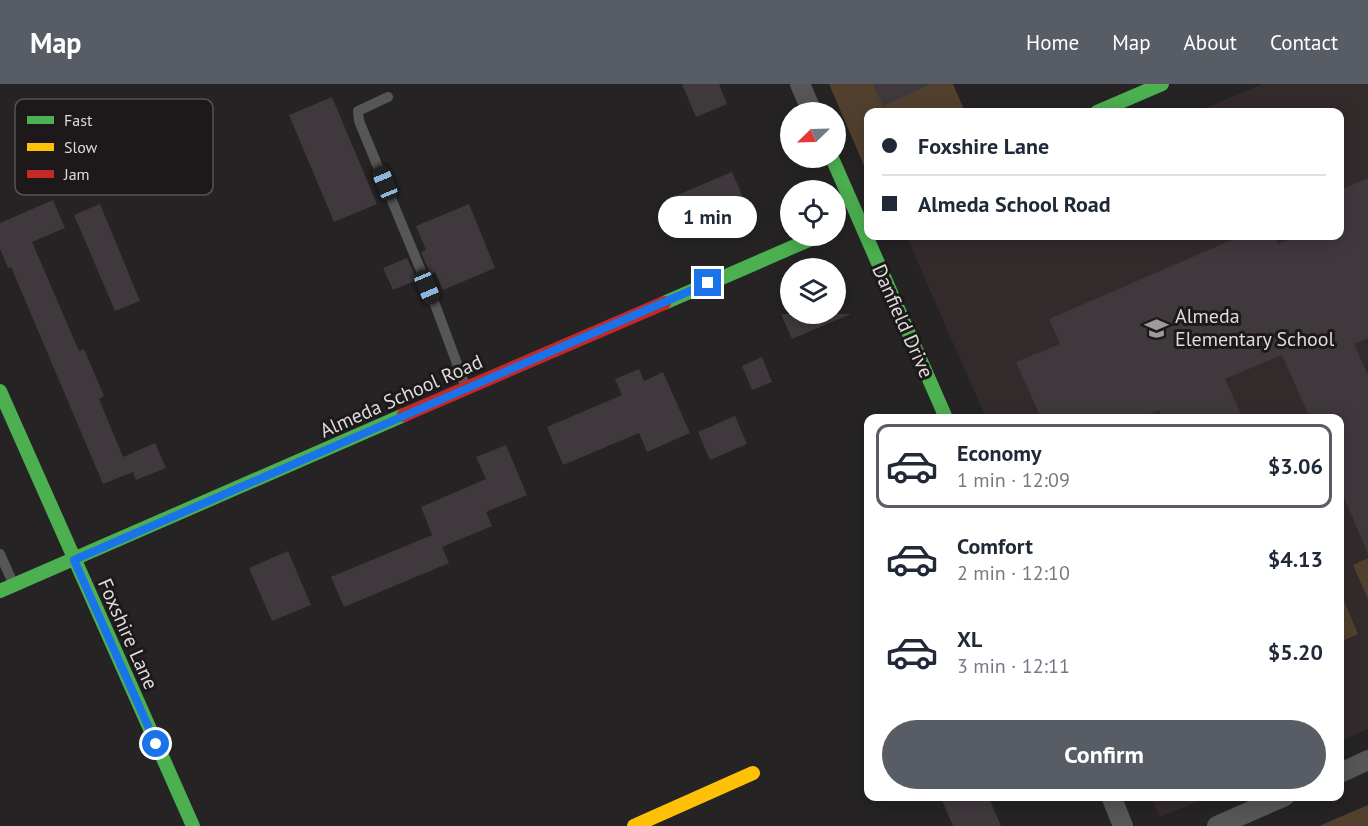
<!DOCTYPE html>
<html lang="en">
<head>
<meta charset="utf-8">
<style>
	:root { --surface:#fff; --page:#f6f6f7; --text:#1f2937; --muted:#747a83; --line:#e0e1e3; --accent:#585c64 }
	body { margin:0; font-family:"PT Sans",sans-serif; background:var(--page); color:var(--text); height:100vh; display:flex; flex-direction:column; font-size:22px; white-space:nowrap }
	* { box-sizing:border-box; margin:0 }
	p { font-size:20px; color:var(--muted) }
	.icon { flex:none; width:33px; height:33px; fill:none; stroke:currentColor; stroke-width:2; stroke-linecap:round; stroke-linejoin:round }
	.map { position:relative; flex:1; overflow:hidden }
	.sheet { position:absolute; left:864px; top:330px; width:480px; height:387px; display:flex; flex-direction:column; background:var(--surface); border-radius:12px; box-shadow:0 3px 15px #0003 }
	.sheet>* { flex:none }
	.banner { position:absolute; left:864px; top:24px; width:480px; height:132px; border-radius:12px; box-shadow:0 3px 15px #0003; display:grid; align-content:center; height:132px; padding:0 18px; background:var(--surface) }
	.needle { width:39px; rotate:247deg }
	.fabs { position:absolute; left:780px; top:18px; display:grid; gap:12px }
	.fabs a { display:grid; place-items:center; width:66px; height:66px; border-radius:50%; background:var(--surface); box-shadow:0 3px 15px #0003; font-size:30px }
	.end { position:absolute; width:27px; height:27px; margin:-14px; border:8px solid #1a73e8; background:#fff; box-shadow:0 0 0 3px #fff }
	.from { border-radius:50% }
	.bubble { position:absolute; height:42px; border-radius:21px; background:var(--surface); box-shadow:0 3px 15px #0003; font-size:20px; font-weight:800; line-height:42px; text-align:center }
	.car { position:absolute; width:18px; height:36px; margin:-18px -9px; border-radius:8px; box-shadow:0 0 4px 2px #0007; background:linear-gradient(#222 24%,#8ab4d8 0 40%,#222 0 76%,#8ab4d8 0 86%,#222 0) }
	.banner b { display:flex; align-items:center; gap:21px; height:57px; font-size:22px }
	.banner b+b { border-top:2px solid var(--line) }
	.banner i { width:15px; height:15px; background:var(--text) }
	ul { padding:10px 0 0; list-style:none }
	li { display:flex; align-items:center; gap:18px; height:84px; margin:0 12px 9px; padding:0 6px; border:3px solid transparent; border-radius:12px }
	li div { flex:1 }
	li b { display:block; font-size:22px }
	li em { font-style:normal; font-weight:800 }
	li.on { border-color:var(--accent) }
	li>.icon { width:54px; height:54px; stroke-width:1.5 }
	.button { display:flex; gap:12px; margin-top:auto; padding:12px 18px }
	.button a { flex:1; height:69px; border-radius:36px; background:var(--accent); color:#fff; font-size:24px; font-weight:800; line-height:69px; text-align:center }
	header { display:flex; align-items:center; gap:36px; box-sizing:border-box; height:84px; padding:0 30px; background:var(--accent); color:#fff }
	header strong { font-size:28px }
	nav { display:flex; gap:33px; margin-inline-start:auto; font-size:21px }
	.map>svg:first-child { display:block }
	.built { fill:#332a2c }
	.green { fill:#52402e }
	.building { fill:#3f383d }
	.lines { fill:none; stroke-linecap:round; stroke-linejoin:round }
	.lane { stroke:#575656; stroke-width:10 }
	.street { stroke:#575656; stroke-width:20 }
	.fast { stroke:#4caf50; stroke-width:14 }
	.slow { stroke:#ffc107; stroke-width:14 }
	.jam { stroke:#c62828; stroke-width:14 }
	.route { stroke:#1a73e8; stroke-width:8 }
	.labels { text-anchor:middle; stroke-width:6; stroke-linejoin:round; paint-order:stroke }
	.poi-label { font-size:20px; fill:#dedbdb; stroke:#1d191a; text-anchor:start }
	.street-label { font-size:20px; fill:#dedbdb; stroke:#1d191a }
	.key { fill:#1d191a; stroke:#575354; stroke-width:1.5 }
	.key-label { font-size:16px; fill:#dedbdb }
</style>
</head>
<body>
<header>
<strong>Map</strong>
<nav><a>Home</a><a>Map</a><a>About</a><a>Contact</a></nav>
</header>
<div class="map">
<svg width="1368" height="742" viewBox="0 0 1368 742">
	<rect width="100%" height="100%" fill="#252324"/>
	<!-- built -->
	<path class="built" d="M1262 0H1368V645L1340 657V334H986L907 154 913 152H1340V28H1196Z
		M1151 713H1209L1160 733Z"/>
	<!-- green -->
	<path class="green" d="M829 0H953L965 28H868V91Z
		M1368 474V515L1353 481Z
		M1340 507 1358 550 1340 558Z
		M1368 721V742H1319Z"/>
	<!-- building -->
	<path class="building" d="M682 0H719L727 20 696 33Z
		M873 0H931L883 22Z
		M332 13 377 120 334 138 289 31Z
		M732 88 746 120 725 129 722 123 684 140 673 113Z
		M1368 94V254L1354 260 1368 291V470L1340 404V334H1310L1282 271 1225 295 1243 334H1163L1159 326 1139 334H1041L1016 278 1060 260 1049 235 1241 152H1274L1278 160 1299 152H1340V106Z
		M53 116 65 144 32 158 79 267 84 265 104 312 99 315 123 373 155 359 166 384 136 396 133 388 103 400 11 183 8 184 0 165V139Z
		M100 120 140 217 115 227 74 131Z
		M469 120 495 184 443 206 435 188 430 190 421 168 426 166 416 142Z
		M407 174 417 196 393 206 383 184Z
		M781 230H851L792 255Z
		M762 273 772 298 752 306 742 282Z
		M639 285 644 297 663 288 690 349 647 368 639 349 563 381 547 343 622 311 615 295Z
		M735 332 747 360 710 376 698 348Z
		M506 361 527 411 486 428 492 442 442 463 449 479 344 523 331 493 432 451 421 423 486 395 476 373Z
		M288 467 311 521 272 537 249 484Z
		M940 712H988L1001 742H953Z"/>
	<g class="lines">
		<!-- lane -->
		<path class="lane" d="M388 13 358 27 359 37 436 223 466 304
			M0 470 14 501"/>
		<!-- street -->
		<path class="street" d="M800 0 812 28
			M1340 689 1368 676
			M1111 712 1123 742
			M1217 742 1285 712"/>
		<!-- fast -->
		<path class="fast" d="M1097 28 1162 0
			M832 74 946 334
			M664 219 818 152
			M0 307 193 742
			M0 507 404 331"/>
		<!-- slow -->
		<path class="slow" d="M634 742 753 689"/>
		<!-- jam -->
		<path class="jam" d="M404 331 664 219"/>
	</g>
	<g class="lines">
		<!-- route -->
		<path class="route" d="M156 660 74 476 708 199"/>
	</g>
	<!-- icons -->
	<defs>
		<symbol id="school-bare" viewBox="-9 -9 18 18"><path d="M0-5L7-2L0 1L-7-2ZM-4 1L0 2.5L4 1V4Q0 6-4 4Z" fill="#9d9b9b" stroke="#1d191a" stroke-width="2.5" paint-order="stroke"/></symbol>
	</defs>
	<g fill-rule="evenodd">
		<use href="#school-bare" x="1140" y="228" width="33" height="33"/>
	</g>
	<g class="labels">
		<!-- poi labels -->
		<g class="poi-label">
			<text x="1175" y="239">Almeda<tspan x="1175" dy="23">Elementary School</tspan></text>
		</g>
		<!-- street labels -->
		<g class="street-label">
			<text transform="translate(903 237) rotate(66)" y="7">Danfield Drive</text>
			<text transform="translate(401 312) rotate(-24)" y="7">Almeda School Road</text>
			<text transform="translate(128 550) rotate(66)" y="7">Foxshire Lane</text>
		</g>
	</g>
	<!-- legend -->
	<rect x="15" y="15" width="198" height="96" rx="9" class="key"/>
	<rect x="27" y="32" width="27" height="8" fill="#4caf50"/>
	<rect x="27" y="59" width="27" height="8" fill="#ffc107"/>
	<rect x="27" y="86" width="27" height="8" fill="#c62828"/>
	<g class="key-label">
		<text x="64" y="42">Fast</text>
		<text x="64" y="69">Slow</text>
		<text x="64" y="96">Jam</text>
	</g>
</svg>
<div class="fabs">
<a><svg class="needle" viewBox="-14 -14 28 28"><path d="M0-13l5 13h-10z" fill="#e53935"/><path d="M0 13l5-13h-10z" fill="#747a83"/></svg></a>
<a><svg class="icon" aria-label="locate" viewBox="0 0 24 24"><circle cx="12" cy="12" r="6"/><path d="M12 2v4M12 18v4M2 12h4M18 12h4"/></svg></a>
<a><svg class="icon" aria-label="layers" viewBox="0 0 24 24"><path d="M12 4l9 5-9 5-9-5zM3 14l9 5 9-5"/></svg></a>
</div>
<i class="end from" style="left:156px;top:660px"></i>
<i class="end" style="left:708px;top:199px"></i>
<div class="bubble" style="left:658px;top:112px;width:99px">1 min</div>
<i class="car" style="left:385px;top:99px;rotate:338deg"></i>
<i class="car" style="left:427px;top:203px;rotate:157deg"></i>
<div class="banner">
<b><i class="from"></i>Foxshire Lane</b>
<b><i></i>Almeda School Road</b>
</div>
<section class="sheet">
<ul>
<li class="on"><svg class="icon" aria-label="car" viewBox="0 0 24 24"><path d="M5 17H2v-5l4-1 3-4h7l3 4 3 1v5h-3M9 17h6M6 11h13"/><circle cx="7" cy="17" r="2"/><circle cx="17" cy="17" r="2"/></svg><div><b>Economy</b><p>1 min · 12:09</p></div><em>$3.06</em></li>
<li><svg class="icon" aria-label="car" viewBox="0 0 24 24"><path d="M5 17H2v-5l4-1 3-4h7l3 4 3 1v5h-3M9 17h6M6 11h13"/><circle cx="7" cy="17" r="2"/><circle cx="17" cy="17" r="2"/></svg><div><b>Comfort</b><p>2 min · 12:10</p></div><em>$4.13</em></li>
<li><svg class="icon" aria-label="car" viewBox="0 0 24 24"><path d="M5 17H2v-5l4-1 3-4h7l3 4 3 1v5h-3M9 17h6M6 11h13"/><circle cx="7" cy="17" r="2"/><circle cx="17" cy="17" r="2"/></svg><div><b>XL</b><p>3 min · 12:11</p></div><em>$5.20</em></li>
</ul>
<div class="button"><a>Confirm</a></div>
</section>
</div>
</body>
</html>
